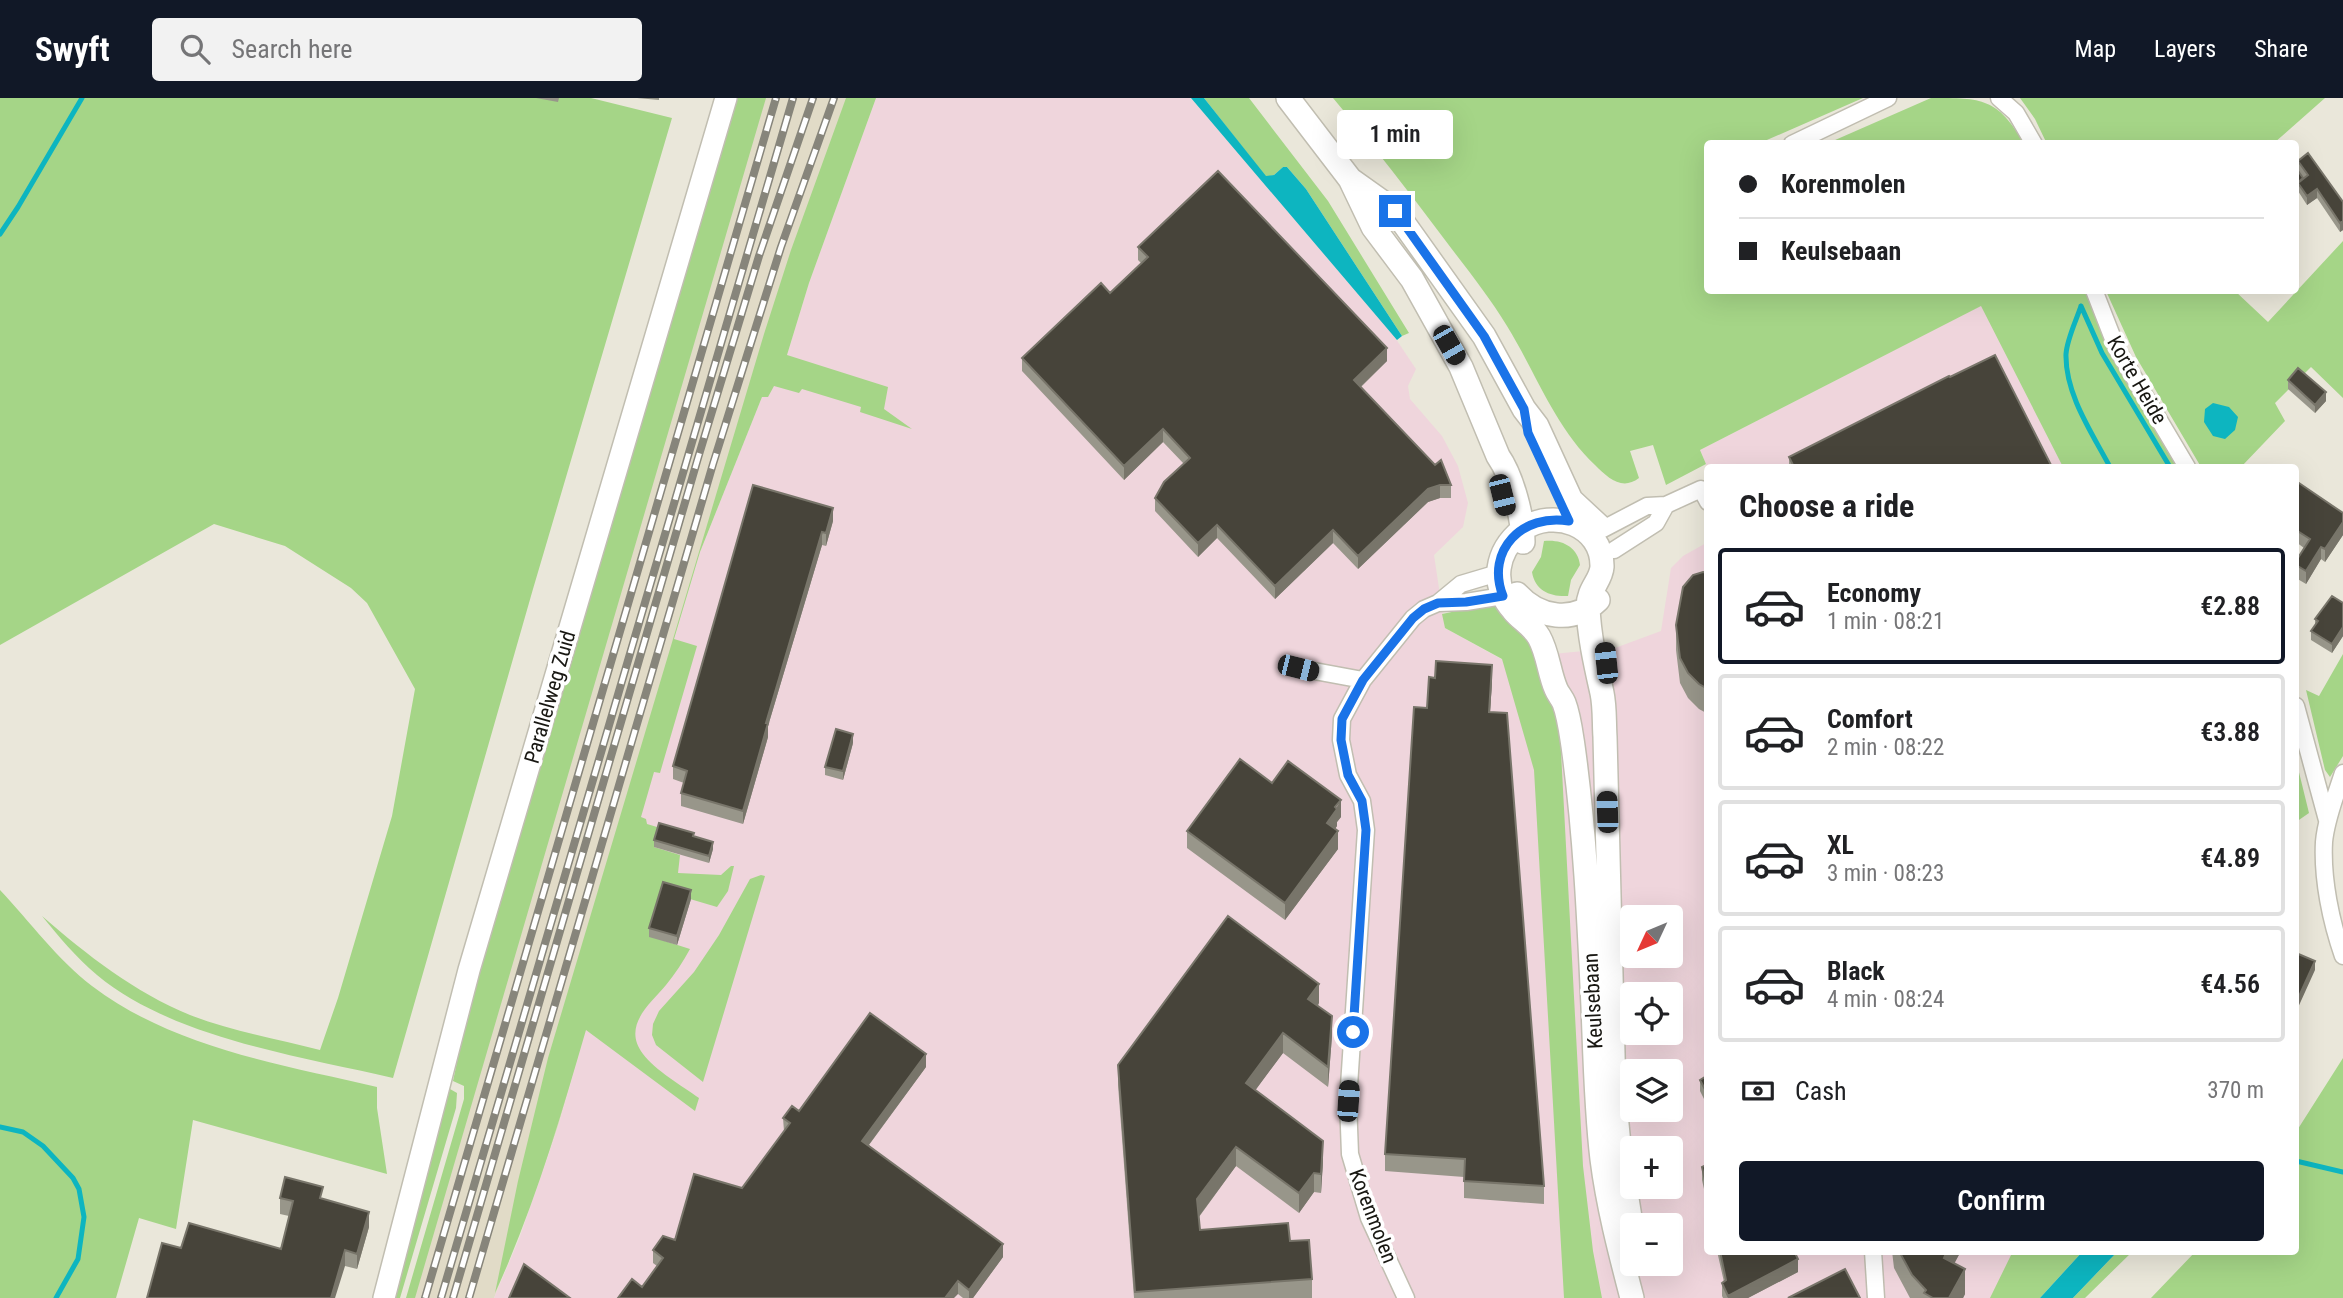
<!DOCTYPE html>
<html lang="en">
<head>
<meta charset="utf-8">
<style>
	:root { --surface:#fff; --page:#f2f2f2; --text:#202124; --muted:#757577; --line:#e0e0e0; --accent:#111827 }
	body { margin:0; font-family:"Roboto Condensed",sans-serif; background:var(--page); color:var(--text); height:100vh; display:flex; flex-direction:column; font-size:26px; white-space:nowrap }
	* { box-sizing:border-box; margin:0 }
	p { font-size:23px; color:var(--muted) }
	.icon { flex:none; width:38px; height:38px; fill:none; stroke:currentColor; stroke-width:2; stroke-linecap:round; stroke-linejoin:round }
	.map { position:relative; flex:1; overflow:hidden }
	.sheet { position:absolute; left:1704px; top:366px; width:595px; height:791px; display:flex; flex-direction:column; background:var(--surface); border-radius:7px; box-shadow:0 7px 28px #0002 }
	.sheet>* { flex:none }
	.guide { position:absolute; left:1704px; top:42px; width:595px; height:154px; border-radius:7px; box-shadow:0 7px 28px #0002; display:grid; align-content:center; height:154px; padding:0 35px; background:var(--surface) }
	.needle { width:46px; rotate:226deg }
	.tools { position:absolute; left:1620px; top:807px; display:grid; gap:14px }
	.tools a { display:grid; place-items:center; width:63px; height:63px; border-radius:7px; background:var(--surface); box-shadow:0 7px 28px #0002; font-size:35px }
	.end { position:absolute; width:32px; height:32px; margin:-16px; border:9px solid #1a73e8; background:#fff; box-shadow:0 0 0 4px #fff }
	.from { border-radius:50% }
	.bubble { position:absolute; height:49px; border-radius:7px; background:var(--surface); box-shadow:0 7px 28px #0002; font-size:23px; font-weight:600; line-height:49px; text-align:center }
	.car { position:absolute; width:21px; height:42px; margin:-21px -10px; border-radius:9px; box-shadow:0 0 5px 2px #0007; background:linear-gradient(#222 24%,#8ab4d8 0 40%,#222 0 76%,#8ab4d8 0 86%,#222 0) }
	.guide b { display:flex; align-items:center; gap:24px; height:66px; font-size:26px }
	.guide b+b { border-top:2px solid var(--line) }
	.guide i { width:18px; height:18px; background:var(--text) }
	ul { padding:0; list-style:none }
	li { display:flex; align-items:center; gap:21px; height:116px; margin:0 14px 10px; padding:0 21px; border:4px solid var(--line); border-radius:7px }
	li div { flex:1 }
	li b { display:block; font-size:26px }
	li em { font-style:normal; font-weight:600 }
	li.active { border-color:var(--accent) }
	li>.icon { width:63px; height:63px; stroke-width:1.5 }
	h2 { padding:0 35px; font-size:32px; line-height:84px }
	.pay { display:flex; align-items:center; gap:18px; height:77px; padding:0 35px; font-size:26px }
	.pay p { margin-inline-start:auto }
	.button { display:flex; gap:14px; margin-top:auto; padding:14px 35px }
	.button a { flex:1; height:80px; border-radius:7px; background:var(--accent); color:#fff; font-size:28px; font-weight:600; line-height:80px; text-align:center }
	header { display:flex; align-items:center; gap:42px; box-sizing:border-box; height:98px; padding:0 35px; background:var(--accent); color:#fff }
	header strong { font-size:33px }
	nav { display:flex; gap:38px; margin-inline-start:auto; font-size:24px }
	.search { width:490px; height:63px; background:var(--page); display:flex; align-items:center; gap:18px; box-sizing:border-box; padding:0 24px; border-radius:7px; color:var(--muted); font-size:26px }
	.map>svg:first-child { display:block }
	.built { fill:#e1dbc7 }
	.industrial { fill:#efd5dc; fill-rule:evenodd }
	.green { fill:#a5d587 }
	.water { fill:#0db5c0 }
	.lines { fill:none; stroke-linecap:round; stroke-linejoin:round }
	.stream { stroke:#0db5c0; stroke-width:5 }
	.minor-casing { stroke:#c1beb1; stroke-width:19 }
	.tertiary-casing { stroke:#c1beb1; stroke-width:24 }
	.secondary-casing { stroke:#c1beb1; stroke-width:26 }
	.minor { stroke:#fff; stroke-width:16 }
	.tertiary { stroke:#fff; stroke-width:21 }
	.secondary { stroke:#fff; stroke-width:23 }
	.rail-casing { stroke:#87857b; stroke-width:8 }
	.rail { stroke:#fff; stroke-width:5; stroke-dasharray:16; stroke-linecap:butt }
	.wall { fill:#98968a }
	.shaded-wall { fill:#78756a }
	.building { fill:#47443a; stroke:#78756a; stroke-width:2 }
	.route { stroke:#1a73e8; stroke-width:9 }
	.labels { text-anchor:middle; stroke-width:7; stroke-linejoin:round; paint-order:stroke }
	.street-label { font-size:21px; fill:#181712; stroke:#fff }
</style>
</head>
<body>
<header>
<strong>Swyft</strong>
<div class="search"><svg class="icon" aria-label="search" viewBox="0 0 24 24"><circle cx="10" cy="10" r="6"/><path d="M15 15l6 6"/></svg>Search here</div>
<nav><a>Map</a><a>Layers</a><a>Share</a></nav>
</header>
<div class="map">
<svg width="2343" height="1200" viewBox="0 0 2343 1200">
	<rect width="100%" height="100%" fill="#eae7da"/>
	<!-- built -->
	<path class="built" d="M747 0H876L700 454 671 552 616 826 558 1029 535 1094 494 1200H410Z"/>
	<!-- industrial -->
	<path class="industrial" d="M876 0H1191L1388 229 1416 271 1408 288 1410 301 1442 338 1458 368 1468 405 1463 429 1434 457 1445 530 1501 561 1615 550 1661 533 1671 470 1683 458 1708 444V1153H2057L2033 1200H494L519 1141 558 1029 616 826 671 552 700 454 762 299 787 257 809 185ZM1633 819H1671V858H1633ZM1633 896H1671V934H1633ZM1633 973H1671V1012H1633ZM1633 1050H1671V1088H1633ZM1633 1127H1671V1166H1633Z
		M1992 202 2076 369 1708 371 1700 352Z"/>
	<!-- green -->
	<path class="green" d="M0 0H591L672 20 533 491 393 980C298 958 173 940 97 877 76 859 59 839 42 818 87 857 134 894 190 917 231 933 277 941 320 952L338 900 392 718 415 591 367 505 351 490 285 448 214 426 0 547Z
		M735 0H766L415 1200H406L464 1001V988L453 983 468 912Z
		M846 0H876L809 185 787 257 888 289 884 311 912 331 860 314 861 309 802 291 799 295 774 288 768 299H762L700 454 674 541 697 548 660 675 654 674 641 719 646 721 647 726 657 729 654 749 680 757 678 775 721 777 731 768H734L728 793 717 809 663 793 649 838 690 851C683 864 675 876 666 887 649 907 622 928 643 956 655 972 682 988 699 1000L695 1013 586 932C560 1021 534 1110 495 1195L518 1083 548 960 764 236 791 152Z
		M1204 0H1249L1328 103 1409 235 1402 238 1306 91 1287 69H1283L1274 77 1266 79Z
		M1333 0H1863L1760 45 1708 46V192L2085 193 2111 252 2180 369H2063L1981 208 1700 352 1706 366 1666 387 1653 347 1630 353 1639 380C1622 393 1608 380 1595 367 1555 329 1536 275 1507 228 1489 198 1466 170 1445 142 1409 94 1372 46 1333 0Z
		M1931 0C1983 0 1997 0 2024 45L1826 46Z
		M2020 0H2325L2274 45 2047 46 2035 21Z
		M2343 143V300L2311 269 2275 305 2285 323 2241 369H2201L2136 259 2106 193H2235L2268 224Z
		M1544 443C1562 441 1578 449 1580 467L1571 482 1568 498C1551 499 1535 493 1532 474L1541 459Z
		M1481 508 1497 509 1525 529 1545 574 1560 635 1583 1068 1593 1153 1602 1200H1564L1534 672 1502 561 1445 530 1442 516Z
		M2343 556V658L2330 679 2325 672 2306 592 2319 598Z
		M2296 662 2309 715 2296 724Z
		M761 777 765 778 703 984 656 947 652 937 653 926 659 913 694 874 719 837 750 781Z
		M0 792C30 824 58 862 92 888 174 950 280 966 377 989V1010L387 1076 193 1022 176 1131 139 1120 116 1200H0Z
		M2343 960V1200H2151L2196 1153H2296V1034Z
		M450 991 457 995 456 1010 400 1200H392Z
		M2013 1153H2083L2040 1200H1990Z
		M2118 1153H2133L2085 1200H2073Z"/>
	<!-- water -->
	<path class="water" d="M1191 0H1204L1266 78 1274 77 1283 69H1287L1306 91 1402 238 1397 242Z
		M2213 305 2229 309 2238 319 2235 332 2225 341 2213 338 2204 324 2205 311Z
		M2083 1153H2118L2073 1200H2040Z"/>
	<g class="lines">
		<!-- stream -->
		<path class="stream" d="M0 136 18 109 82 0
			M2081 208 2102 255 2170 369
			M2081 208C2076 223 2067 241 2066 256 2065 296 2092 335 2110 369
			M0 1029 23 1034 43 1048 73 1080 79 1091 84 1119 78 1161 56 1200
			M2296 1063 2343 1074"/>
		<defs>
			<path id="minor" d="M1999 0 2016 15 2034 46
				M1792 46 1888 0
				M2094 192 2117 251 2187 369
				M1603 431 1647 408 1666 407 1701 391 1708 404
				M1614 452 1656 425 1666 407
				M1438 505 1466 504 1503 498
				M1298 570 1363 582
				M2296 608 2327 722
				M2343 675C2336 697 2326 721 2324 744 2322 781 2331 824 2343 858
				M1873 1153 1876 1200
				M1406 1200 1369 1120 1350 1056 1348 1003 1366 732 1362 703 1348 677 1341 642 1342 621 1363 582 1413 520 1424 511 1438 505 1461 486 1498 475"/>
			<path id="tertiary" d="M384 1200 469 872 726 0"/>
			<path id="secondary" d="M1288 0 1350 81 1373 129 1412 181 1461 269 1498 358C1512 378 1523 419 1523 444
				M1350 81 1395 113 1484 238 1524 311 1537 328 1571 402 1599 428
				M1517 496C1539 520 1573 526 1598 502
				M1632 1200C1620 1154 1608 1108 1602 1061 1596 1011 1595 960 1593 909 1589 822 1585 734 1573 648 1571 635 1569 618 1564 605 1562 600 1558 596 1556 591 1549 575 1548 555 1539 539 1532 527 1521 522 1513 512 1490 486 1496 453 1522 432 1553 409 1603 427 1602 469 1601 483 1588 491 1588 509 1589 538 1596 568 1602 595 1605 609 1604 625 1605 639L1614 995 1620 1057 1633 1138"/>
		</defs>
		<!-- minor casing -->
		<use href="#minor" class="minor-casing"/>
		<!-- tertiary casing -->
		<use href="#tertiary" class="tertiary-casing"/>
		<!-- secondary casing -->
		<use href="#secondary" class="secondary-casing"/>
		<!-- minor -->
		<use href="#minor" class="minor"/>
		<!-- tertiary -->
		<use href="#tertiary" class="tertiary"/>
		<!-- secondary -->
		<use href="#secondary" class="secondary"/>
		<defs>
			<path id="rail" d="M425 1200 776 0
				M441 1200 793 0
				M453 1200 698 360 759 158 813 0
				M469 1200 713 366 781 149 834 0"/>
		</defs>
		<!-- rail casing -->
		<use href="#rail" class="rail-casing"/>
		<!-- rail -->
		<use href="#rail" class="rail"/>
	</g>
	<!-- wall -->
	<path class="wall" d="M536 0H559L558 4Z
		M637 0H659V2Z
		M2298 63 2343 104V132L2340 134 2317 100 2307 107 2298 93 2296 94Z
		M1138 149 1387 263 1361 289 1451 387V400H1440L1428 404 1358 471 1333 445 1275 501 1217 440 1198 459 1155 413V400L1184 366 1163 344 1124 382 1022 273V260L1110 195 1141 165 1138 162Z
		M1950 279 2052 369H1789V359Z
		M2288 282 2326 303 2315 315 2288 291Z
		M2296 383 2343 415V437L2325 464 2321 461 2306 486 2296 480V463L2304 450 2296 444Z
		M753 387 833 423 826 448 822 447 768 628V639L743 726 681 708V695L684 685 673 681V668Z
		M1708 475V616L1699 611 1688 600 1680 585 1676 552V527Z
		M2343 505V538L2332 555 2311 542V533L2315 527V521Z
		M1435 580 1492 584 1490 614 1544 1088V1106L1464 1100V1079L1385 1073V1056L1427 610Z
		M853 645 843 682 825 677V669Z
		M1272 685 1341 719 1337 724V728L1335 731 1338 751 1285 822 1187 750V733Z
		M654 742 713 751 709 765 654 749Z
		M691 801 677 847 649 839V830Z
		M1319 905 1318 908 1332 938 1328 989 1283 955 1255 992 1323 1063 1321 1095 1314 1094 1299 1115 1236 1068 1199 1119 1200 1132 1290 1143 1312 1181V1200H1134L1118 987V967Z
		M926 969 869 1047 1003 1159 973 1200H963L958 1196 642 1189 657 1168 653 1165V1152L675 1142 742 1090 784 1033 783 1020 799 1013Z
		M1708 977V1009L1700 993V982Z
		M1708 1066V1109L1702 1082V1069Z
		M280 1100 323 1101 369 1129 357 1171 345 1168 181 1150 281 1151 289 1118 280 1116Z
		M1717 1153H1794L1798 1174 1748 1200H1723L1722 1198V1185L1724 1184Z
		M1892 1153H1961L1954 1165 1965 1196 1963 1200H1910L1894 1170Z"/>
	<!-- shaded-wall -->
	<path class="shaded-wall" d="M2317 91V100L2307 107V98Z
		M2343 123V132L2340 134V125Z
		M1387 250V263L1354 295V282Z
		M2326 294V303L2315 315V307Z
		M1163 331V344L1124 382V368Z
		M1440 387V400L1428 404 1358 471V458L1428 391Z
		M833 410V423L826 448V435Z
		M2343 424V437L2325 464V451Z
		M1217 427V440L1198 459V445Z
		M1333 432V445L1275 501V488Z
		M822 434V447L768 628V639L743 726V713L766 625Z
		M2321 449V461L2306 486V473Z
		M2343 529V538L2332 555V546Z
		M1492 567V584L1489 631V614Z
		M853 636V645L843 682V673Z
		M1341 702V719L1337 724V728L1327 742V725Z
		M1338 733V751L1285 822V805Z
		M713 744V751L709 765V758Z
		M691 792V801L677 847V838Z
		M2315 863V872L2296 914V905Z
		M1319 886V905L1308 920V901Z
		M1332 918V938L1328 989V969Z
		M1283 935V955L1246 1005V985Z
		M926 956V969L862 1056V1043Z
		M1323 1043V1063L1321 1095V1076Z
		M1236 1049V1068L1197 1121V1101Z
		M1314 1075V1094L1299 1115V1095Z
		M369 1114V1129L357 1171V1156Z
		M1003 1146V1159L973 1200H969V1192Z
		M345 1152V1168L335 1200H331Z
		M1947 1153H1961L1944 1185V1160Z
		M1798 1161V1174L1748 1200H1728V1198Z
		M1965 1171V1196L1963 1200H1949Z
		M958 1183V1196L954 1200H945Z"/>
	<!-- building -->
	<path class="building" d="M2308 55 2343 104V123L2340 125 2317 91 2307 98 2298 85 2308 77 2298 63Z
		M2296 70 2303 80 2296 86Z
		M1218 73 1387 250 1354 282 1435 367 1441 362 1451 387H1440L1428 391 1358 458 1333 432 1275 488 1217 427 1198 445 1155 400 1164 384 1190 360 1163 331 1124 368 1022 260 1101 185 1110 195 1148 159 1138 149Z
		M1995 257 2052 369H1794L1789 359 1949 278 1950 279Z
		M2298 270 2326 294 2315 307 2288 282Z
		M2296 383 2343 415V424L2325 451 2321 449 2306 473 2296 467V463L2310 441 2296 432Z
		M753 387 833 410 826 435 822 434 766 625H768L743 713 681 695 687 673 673 668Z
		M1703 474 1708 475V591L1699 586 1688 575 1680 560 1676 527 1683 489 1693 477Z
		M2332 498 2343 505V529L2332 546 2311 533 2318 523 2315 521Z
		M1436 563 1492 567 1489 614 1507 615 1544 1088 1464 1083 1465 1061 1385 1056 1414 609 1427 610 1429 579 1435 580Z
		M836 631 853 636 843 673 825 669Z
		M1240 661 1272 685 1288 663 1341 702 1335 709 1337 711 1327 725 1338 733 1285 805 1187 733Z
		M659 725 694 735 693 738 713 744 709 758 654 742Z
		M663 784 691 792 677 838 649 830Z
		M1228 818 1319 886 1308 901 1332 918 1328 969 1283 935 1246 985 1323 1043 1321 1076 1314 1075 1299 1095 1236 1049 1197 1101 1200 1132 1288 1125 1290 1143 1309 1142 1312 1181 1135 1194 1118 967Z
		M2296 855 2315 863 2296 905Z
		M870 915 926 956 862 1043 1003 1146 969 1192 958 1183 945 1200H618L632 1181 642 1189 663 1160 653 1152 663 1138 675 1142 694 1076 742 1090 790 1025 783 1020 792 1008 799 1013Z
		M1708 977V997L1700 982Z
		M1708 1066V1096L1702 1069Z
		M285 1079 323 1089 320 1100 369 1114 357 1156 345 1152 331 1200H147L162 1145 181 1150 189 1125 281 1151 293 1103 280 1100Z
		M1720 1153H1794L1798 1161 1728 1198 1722 1185 1726 1182Z
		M1899 1153H1947L1944 1160 1965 1171 1949 1200H1933L1924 1195 1926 1192 1912 1177Z
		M524 1166 570 1200H509Z
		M1845 1171 1860 1200H1788Z"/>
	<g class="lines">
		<!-- route -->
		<path class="route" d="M1353 934 1366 732 1362 703 1348 677 1341 642 1342 621 1363 582 1413 520 1424 511 1438 505 1466 504 1503 498C1485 452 1523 415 1569 423L1528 335 1524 311 1497 262 1484 238 1395 113"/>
	</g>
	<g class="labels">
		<!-- street labels -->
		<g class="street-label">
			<text transform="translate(2137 282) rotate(60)" y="7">Korte Heide</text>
			<text transform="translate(550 599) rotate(-74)" y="7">Parallelweg Zuid</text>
			<text transform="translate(1593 903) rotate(-93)" y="7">Keulsebaan</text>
			<text transform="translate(1373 1118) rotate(69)" y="7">Korenmolen</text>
		</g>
	</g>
</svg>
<div class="tools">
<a><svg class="needle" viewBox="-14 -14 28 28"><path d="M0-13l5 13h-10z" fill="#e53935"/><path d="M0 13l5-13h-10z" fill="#757577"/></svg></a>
<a><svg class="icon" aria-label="locate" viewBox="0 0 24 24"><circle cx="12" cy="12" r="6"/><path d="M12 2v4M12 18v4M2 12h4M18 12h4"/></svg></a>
<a><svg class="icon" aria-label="layers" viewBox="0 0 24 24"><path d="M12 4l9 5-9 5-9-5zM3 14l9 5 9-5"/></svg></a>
<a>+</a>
<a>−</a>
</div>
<i class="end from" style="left:1353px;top:934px"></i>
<i class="end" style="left:1395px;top:113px"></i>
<div class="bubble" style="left:1337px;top:12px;width:116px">1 min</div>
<i class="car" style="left:1449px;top:247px;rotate:150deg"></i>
<i class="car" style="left:1502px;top:397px;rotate:166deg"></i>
<i class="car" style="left:1606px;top:565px;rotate:354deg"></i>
<i class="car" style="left:1298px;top:570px;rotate:104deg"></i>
<i class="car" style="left:1607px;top:714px;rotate:358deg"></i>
<i class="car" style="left:1348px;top:1003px;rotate:4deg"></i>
<div class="guide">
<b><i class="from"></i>Korenmolen</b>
<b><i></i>Keulsebaan</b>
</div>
<section class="sheet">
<h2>Choose a ride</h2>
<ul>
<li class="active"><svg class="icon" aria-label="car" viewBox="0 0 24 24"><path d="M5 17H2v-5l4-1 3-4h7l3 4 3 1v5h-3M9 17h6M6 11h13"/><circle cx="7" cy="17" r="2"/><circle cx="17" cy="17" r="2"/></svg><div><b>Economy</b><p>1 min · 08:21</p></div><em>€2.88</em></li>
<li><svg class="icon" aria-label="car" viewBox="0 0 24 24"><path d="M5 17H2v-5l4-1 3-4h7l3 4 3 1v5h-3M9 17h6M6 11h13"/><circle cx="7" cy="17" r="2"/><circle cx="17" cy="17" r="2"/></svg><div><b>Comfort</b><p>2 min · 08:22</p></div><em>€3.88</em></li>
<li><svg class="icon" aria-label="car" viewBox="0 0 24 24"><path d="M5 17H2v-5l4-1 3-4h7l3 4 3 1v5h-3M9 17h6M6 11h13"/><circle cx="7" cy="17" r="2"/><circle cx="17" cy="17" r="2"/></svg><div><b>XL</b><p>3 min · 08:23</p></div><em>€4.89</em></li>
<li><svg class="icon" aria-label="car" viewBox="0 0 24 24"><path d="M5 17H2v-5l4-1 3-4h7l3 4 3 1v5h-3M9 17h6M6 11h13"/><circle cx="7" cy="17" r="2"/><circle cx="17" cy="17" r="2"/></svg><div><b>Black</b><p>4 min · 08:24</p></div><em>€4.56</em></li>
</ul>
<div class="pay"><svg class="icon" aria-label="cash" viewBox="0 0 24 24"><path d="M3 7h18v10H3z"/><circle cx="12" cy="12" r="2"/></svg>Cash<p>370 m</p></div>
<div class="button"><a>Confirm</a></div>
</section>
</div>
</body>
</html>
